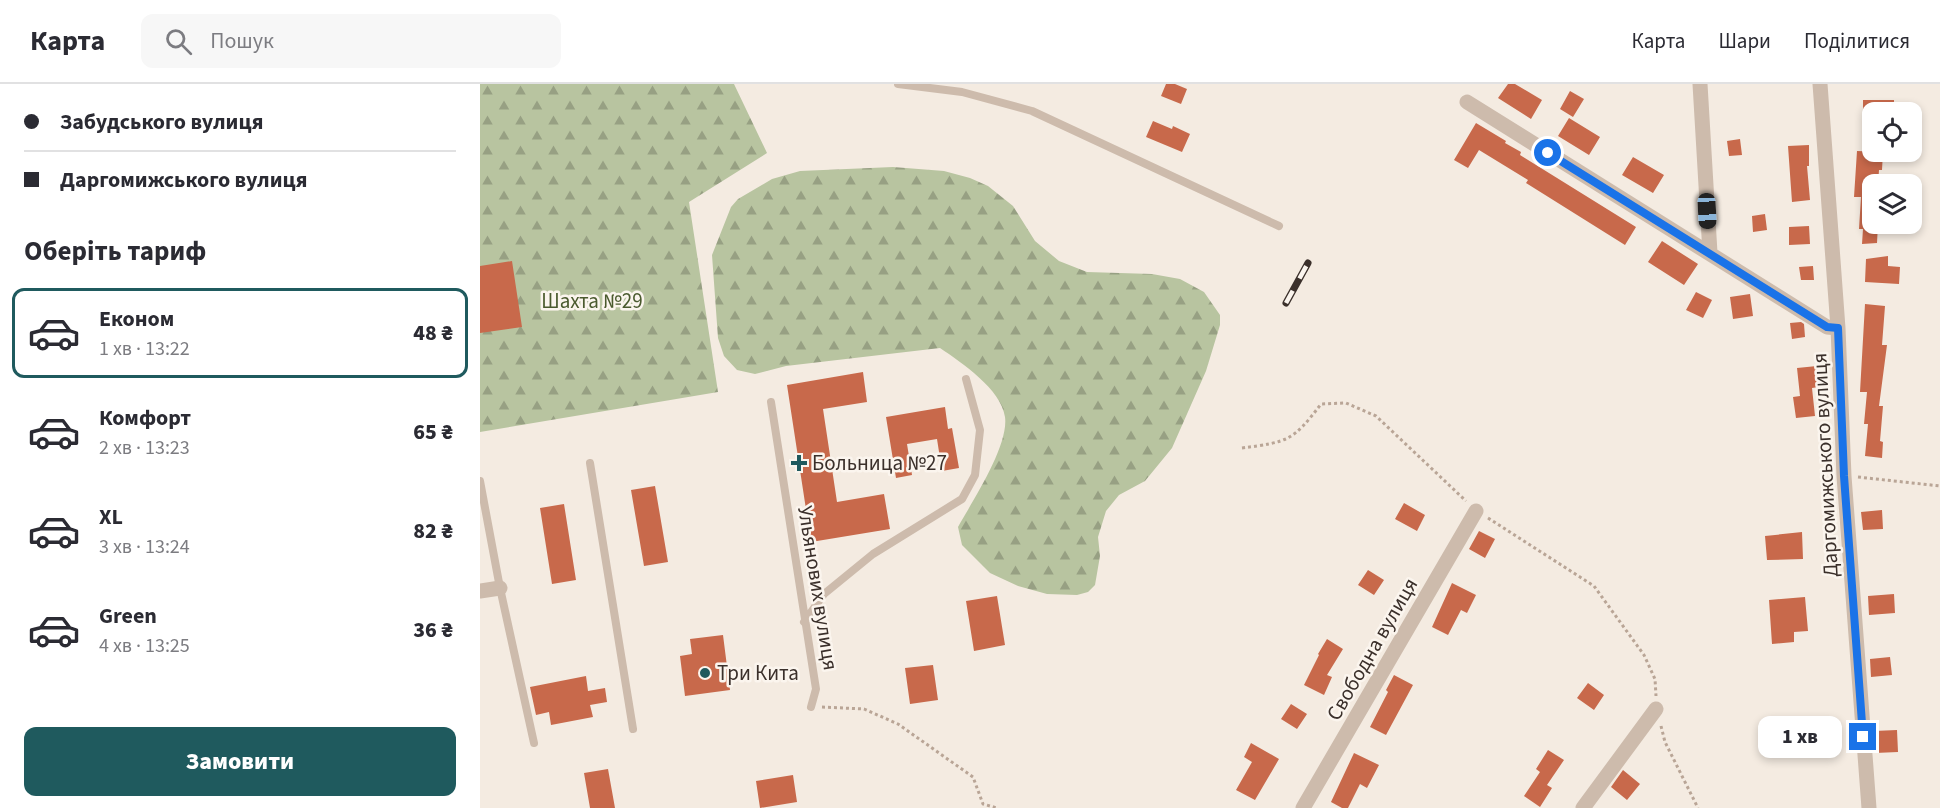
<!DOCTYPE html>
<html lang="uk">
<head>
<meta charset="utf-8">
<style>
	:root { --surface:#fff; --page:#f7f7f7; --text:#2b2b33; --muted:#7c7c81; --line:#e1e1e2; --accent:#1f5a5e }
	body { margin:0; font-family:"Source Sans 3",sans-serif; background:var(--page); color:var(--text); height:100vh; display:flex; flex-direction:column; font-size:22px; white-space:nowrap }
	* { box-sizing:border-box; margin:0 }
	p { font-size:20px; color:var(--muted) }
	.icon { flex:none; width:33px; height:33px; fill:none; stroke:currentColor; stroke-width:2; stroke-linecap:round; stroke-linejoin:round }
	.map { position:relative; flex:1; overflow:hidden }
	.sheet { display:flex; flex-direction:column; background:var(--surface); width:480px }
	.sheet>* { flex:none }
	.banner { display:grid; align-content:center; height:132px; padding:0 24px; background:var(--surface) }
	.buttons { position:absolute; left:1382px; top:18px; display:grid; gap:12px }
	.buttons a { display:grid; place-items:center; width:60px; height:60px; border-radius:12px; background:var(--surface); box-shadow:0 3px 9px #0003; font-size:30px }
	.end { position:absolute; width:27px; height:27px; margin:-14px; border:8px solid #1a73e8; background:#fff; box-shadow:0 0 0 3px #fff }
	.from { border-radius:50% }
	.bubble { position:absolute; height:42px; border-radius:12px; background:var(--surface); box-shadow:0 3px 9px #0003; font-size:20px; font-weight:800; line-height:42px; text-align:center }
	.car { position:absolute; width:18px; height:36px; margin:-18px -9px; border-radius:8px; box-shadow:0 0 4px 2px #0007; background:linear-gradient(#222 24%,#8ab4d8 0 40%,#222 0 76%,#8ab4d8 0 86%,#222 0) }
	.banner b { display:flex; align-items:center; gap:21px; height:57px; font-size:22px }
	.banner b+b { border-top:2px solid var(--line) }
	.banner i { width:15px; height:15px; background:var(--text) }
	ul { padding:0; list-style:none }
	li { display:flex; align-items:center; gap:18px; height:90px; margin:0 12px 9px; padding:0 12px; border:3px solid transparent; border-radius:12px }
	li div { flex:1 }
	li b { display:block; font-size:22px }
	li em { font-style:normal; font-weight:800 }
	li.current { border-color:var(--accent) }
	li>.icon { width:54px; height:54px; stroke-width:1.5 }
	h2 { padding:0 24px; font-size:27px; line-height:72px }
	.action { display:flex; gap:12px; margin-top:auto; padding:12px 24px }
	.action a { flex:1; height:69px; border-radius:12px; background:var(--accent); color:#fff; font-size:24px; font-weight:800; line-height:69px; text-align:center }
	header { display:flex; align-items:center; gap:36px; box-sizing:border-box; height:84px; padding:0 30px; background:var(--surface); border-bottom:2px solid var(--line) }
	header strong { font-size:28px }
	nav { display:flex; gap:33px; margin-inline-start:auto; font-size:21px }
	.search { width:420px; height:54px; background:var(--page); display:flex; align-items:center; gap:15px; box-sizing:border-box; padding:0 21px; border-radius:12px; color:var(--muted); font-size:22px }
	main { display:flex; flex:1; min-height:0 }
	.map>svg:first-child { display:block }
	.forest { fill:url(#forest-firs) }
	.building { fill:#c8694b }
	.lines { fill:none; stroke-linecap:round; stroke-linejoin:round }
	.path { stroke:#b9a596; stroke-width:3; stroke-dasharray:3 3; stroke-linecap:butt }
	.service { stroke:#cdbbac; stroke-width:8 }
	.minor { stroke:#cdbbac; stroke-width:15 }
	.rail-casing { stroke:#3b302b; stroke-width:7 }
	.rail { stroke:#fbf5ee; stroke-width:4.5; stroke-dasharray:14; stroke-linecap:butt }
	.route { stroke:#1a73e8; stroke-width:8 }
	.poi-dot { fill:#1f5a5e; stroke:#fbf5ee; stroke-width:2 }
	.labels { text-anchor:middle; stroke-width:5; stroke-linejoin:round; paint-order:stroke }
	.park-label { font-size:21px; fill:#4a5a2e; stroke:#fbf5ee }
	.poi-label { font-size:21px; fill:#3b302b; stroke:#fbf5ee; text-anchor:start }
	.street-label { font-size:21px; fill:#3b302b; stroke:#fbf5ee }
</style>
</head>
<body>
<header>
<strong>Карта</strong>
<div class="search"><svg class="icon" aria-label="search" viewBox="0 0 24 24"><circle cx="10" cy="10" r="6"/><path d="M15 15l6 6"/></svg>Пошук</div>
<nav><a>Карта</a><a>Шари</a><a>Поділитися</a></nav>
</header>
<main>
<section class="sheet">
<div class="banner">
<b><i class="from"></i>Забудського вулиця</b>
<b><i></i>Даргомижського вулиця</b>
</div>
<h2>Оберіть тариф</h2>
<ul>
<li class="current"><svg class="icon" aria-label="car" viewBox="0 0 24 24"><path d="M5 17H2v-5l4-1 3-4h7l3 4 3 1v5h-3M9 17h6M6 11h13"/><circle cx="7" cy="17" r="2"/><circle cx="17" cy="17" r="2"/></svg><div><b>Економ</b><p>1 хв · 13:22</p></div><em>48 ₴</em></li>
<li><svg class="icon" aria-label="car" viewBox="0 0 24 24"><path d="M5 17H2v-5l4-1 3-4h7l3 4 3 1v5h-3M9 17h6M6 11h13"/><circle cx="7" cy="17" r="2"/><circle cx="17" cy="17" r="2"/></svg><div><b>Комфорт</b><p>2 хв · 13:23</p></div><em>65 ₴</em></li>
<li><svg class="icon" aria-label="car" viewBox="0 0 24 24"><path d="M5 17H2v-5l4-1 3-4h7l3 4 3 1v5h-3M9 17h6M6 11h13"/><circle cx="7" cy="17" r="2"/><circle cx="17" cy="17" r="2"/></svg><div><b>XL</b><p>3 хв · 13:24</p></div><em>82 ₴</em></li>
<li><svg class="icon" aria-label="car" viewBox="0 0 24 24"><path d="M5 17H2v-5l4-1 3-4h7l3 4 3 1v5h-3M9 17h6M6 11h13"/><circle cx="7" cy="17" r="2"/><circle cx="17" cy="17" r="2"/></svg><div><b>Green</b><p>4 хв · 13:25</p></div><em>36 ₴</em></li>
</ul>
<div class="action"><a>Замовити</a></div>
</section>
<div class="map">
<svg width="1460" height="724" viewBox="0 0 1460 724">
	<defs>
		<pattern id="forest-firs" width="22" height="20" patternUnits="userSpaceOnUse" patternTransform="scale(1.5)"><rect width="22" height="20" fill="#b8c4a0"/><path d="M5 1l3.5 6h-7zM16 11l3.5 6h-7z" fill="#97a083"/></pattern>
	</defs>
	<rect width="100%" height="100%" fill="#f4ebe1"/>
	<!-- forest -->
	<path class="forest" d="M0 0H254L287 69 209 118 238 308 0 348Z
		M413 83 464 87 490 94 508 102 533 122 555 157 579 177 607 188 672 190 700 195 724 208 740 231V241L726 287 692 364 665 397 639 411 626 427 618 453 620 472 615 501 608 508 597 511 567 510 538 502 510 489 482 461 478 443C492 418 529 362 525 333 521 305 482 279 460 264L306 282 275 290 257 286 244 272 238 254 232 171 251 123 258 115 292 95 320 87Z"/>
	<!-- building -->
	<path class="building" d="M686 0H695L707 5 701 20 681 12Z
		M1028 0H1035L1062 16 1051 35 1018 14Z
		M1090 7 1104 15 1093 33 1080 25Z
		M1383 16H1414V28H1383Z
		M1089 34 1120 53 1109 71 1078 52Z
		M673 37 692 45 693 42 710 50 702 68 666 53Z
		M996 39 1026 57 1025 59 1041 68 1040 71 1156 143 1145 161 1046 99 1048 96 999 66 988 84 974 76Z
		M1260 55 1262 71 1249 72 1247 57Z
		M1329 61V82H1327L1330 116 1312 118 1308 62Z
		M1377 67 1403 68 1402 86H1399L1398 100H1392V140H1398L1397 159 1382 160 1383 145H1379L1381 113H1374Z
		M1153 73 1184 91 1173 109 1142 91Z
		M1285 130 1287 146 1273 148 1272 132Z
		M1329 142 1330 160 1309 161V143Z
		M1182 157 1218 180 1204 201 1168 178Z
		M1408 172V182L1420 183 1419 200 1385 198 1386 175Z
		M32 177 42 243 0 249V182Z
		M1333 182 1334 196H1321L1319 183Z
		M1216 208 1232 216 1223 234 1206 226Z
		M1270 210 1273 232 1253 235 1250 213Z
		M1385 220 1405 222 1402 261H1407L1399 322H1403L1400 357 1403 358 1402 374 1385 372 1388 340H1384L1387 308H1380Z
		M1321 238 1324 240 1325 253 1312 255 1310 239Z
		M1337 282 1339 303 1332 304 1335 332 1316 334 1313 313 1320 312 1317 284Z
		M383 288 387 318 343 325 357 418 404 410 410 445 331 458 307 301Z
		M465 323 468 345 472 344 479 384 462 387 457 355 427 360 432 391 416 394 406 333Z
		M175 402 188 478 164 482 151 406Z
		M924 419 945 431 937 447 915 435Z
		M84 420 96 496 72 500 60 424Z
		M1402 426 1403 445 1383 446 1381 428Z
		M999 447 1015 455 1005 474 989 465Z
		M1322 448 1323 475 1287 476 1285 452Z
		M888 486 904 496 894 511 878 501Z
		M972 499 996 511 987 529 981 526 968 551 952 543Z
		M1414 510 1415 529 1389 531 1388 512Z
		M517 512 525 561 494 567 486 517Z
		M1325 513 1328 547 1314 548V558L1292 560 1289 516Z
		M243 551 250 606 205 612 200 572 212 570 210 555Z
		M847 555 863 565 847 591 852 593 844 611 824 601 839 571 838 570Z
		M1410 573 1412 591 1391 593 1390 575Z
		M453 581 458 616 430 620 425 584Z
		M914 591 933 601 906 651 890 643 908 608 906 606Z
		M106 592 108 607 125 604 127 618 110 621 113 633 71 641 69 628 56 631 50 603Z
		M1108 599 1124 611 1114 626 1097 614Z
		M811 620 827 630 817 645 801 635Z
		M1417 646 1418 668 1395 669 1394 647Z
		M771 659 799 675 775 716 756 706 772 678 764 673Z
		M1068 666 1084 676 1067 701 1072 704 1060 723 1044 712 1060 688 1056 685Z
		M874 669 899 681 887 704 880 700 868 724H862L851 718Z
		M128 685 135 724H110L104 689Z
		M1143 686 1160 700 1147 716 1131 703Z
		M313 691 317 718 280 724 276 697Z"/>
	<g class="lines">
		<!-- path -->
		<path class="path" d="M762 364C808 358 813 357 841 320L866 319 896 332 986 417
			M1378 393 1460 402
			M1008 434 1114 502 1164 571 1175 595 1176 612
			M342 623 384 625 418 640 493 693 503 720 517 724
			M1181 642 1185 658 1218 724"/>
		<!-- service -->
		<path class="service" d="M418 0 482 8 552 27 799 142
			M291 318 336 605 331 623
			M110 379 153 645
			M0 397 20 504 54 659
			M324 538 344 510 393 470 482 415 495 391 500 346 486 295"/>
		<!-- minor -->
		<path class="minor" d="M1220 0 1230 169
			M1340 0 1358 244 1364 392 1389 724
			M987 18 1347 243 1358 244
			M0 507 20 504
			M823 724 996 427
			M1103 724 1176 625"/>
		<defs>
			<path id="rail" d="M806 219 828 179"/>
		</defs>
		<!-- rail casing -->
		<use href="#rail" class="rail-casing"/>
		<!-- rail -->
		<use href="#rail" class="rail"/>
	</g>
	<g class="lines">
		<!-- route -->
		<path class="route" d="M1068 69 1347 243 1358 244 1364 392 1383 653"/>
	</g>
	<!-- markers -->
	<g class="poi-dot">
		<path d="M316 370h6v6h6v6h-6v6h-6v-6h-6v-6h6z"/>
		<circle cx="225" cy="589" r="6"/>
	</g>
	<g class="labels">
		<!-- park labels -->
		<g class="park-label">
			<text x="112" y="224">Шахта №29</text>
		</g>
		<!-- poi labels -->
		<g class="poi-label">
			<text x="332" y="386">Больница №27</text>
			<text x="237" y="596">Три Кита</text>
		</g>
		<!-- street labels -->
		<g class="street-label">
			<text transform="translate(1345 381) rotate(-93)" y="7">Даргомижського вулиця</text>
			<text transform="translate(338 504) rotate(81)" y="7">Ульянових вулиця</text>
			<text transform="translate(892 565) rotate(-60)" y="7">Свободна вулиця</text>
		</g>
	</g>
</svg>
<div class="buttons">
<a><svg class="icon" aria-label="locate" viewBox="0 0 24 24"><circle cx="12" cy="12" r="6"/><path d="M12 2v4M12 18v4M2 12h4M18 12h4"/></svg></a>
<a><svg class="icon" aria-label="layers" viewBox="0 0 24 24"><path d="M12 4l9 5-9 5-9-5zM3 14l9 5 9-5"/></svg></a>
</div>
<i class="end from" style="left:1068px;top:69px"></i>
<i class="end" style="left:1383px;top:653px"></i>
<div class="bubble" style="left:1278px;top:632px;width:84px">1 хв</div>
<i class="car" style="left:1227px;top:127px;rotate:177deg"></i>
</div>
</main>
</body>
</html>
